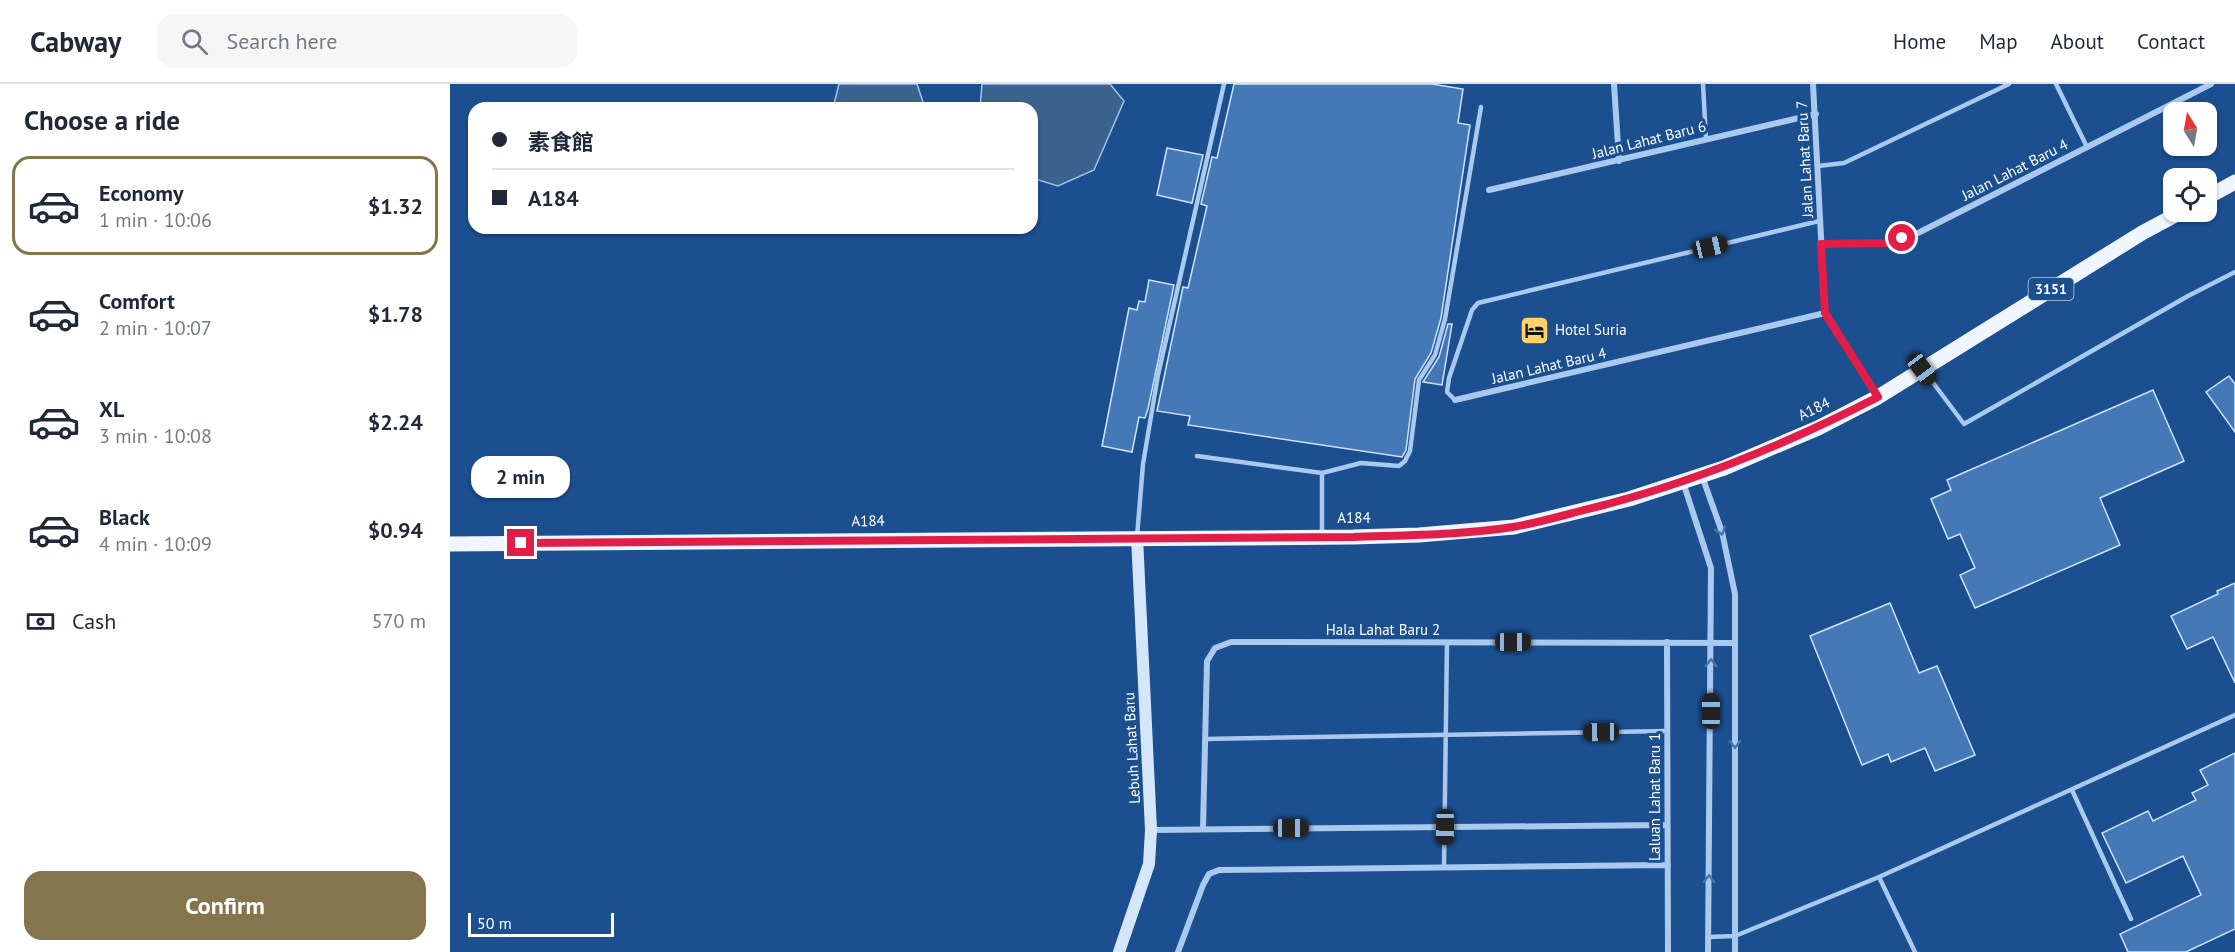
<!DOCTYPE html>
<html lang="en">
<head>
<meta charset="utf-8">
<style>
	:root { --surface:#fff; --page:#f6f6f7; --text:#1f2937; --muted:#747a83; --line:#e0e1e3; --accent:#84754c }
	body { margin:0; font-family:"PT Sans","Noto Sans SC",sans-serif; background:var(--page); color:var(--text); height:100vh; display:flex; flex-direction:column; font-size:22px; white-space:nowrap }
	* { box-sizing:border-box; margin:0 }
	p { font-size:20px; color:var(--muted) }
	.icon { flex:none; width:33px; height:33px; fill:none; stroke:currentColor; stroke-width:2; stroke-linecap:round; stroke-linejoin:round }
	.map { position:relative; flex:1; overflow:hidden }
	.drawer { display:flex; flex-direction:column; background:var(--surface); width:450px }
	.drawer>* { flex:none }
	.guide { position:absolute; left:18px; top:18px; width:570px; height:132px; border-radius:18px; box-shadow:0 2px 4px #0004; display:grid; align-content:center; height:132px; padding:0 24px; background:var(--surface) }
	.needle { width:39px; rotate:349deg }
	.fabs { position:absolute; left:1713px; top:18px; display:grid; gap:12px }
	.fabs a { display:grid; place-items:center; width:54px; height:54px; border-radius:12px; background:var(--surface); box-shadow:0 2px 4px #0004; font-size:30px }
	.scale { position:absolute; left:18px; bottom:15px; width:146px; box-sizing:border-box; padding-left:6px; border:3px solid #fff; border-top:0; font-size:16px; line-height:21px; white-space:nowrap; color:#fff; -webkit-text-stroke:4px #1b4f8f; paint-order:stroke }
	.end { position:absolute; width:27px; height:27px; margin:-14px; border:8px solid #e11d48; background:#fff; box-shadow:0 0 0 3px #fff }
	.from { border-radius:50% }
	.bubble { position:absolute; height:42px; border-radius:18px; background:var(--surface); box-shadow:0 2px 4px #0004; font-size:20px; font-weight:700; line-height:42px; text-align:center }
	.car { position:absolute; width:18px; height:36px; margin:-18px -9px; border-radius:8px; box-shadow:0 0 4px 2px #0007; background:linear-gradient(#222 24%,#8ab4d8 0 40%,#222 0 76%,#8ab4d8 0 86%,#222 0) }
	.guide b { display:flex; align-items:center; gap:21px; height:57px; font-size:22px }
	.guide b+b { border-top:2px solid var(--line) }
	.guide i { width:15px; height:15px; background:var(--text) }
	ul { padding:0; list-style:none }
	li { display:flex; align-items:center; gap:18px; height:99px; margin:0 12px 9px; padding:0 12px; border:3px solid transparent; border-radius:18px }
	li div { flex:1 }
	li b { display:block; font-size:22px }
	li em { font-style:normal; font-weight:700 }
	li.active { border-color:var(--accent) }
	li>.icon { width:54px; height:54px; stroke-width:1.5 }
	h2 { padding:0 24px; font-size:27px; line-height:72px }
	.pay { display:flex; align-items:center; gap:15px; height:66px; padding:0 24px; font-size:22px }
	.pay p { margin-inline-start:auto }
	.action { display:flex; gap:12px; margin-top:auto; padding:12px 24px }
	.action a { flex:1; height:69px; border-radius:18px; background:var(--accent); color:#fff; font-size:24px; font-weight:700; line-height:69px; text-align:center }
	header { display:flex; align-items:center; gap:36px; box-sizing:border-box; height:84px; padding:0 30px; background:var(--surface); border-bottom:2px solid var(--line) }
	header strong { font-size:28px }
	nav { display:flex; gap:33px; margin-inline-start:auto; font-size:21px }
	.search { width:420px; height:54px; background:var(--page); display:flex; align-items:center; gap:15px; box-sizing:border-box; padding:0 21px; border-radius:18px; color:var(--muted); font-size:22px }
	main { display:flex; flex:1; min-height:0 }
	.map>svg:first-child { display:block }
	.water { fill:#3c6290; stroke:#9cc4f0; stroke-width:1.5 }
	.building { fill:#4478b7; stroke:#cfe3fa; stroke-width:1.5 }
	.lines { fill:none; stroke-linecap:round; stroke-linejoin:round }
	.lane { stroke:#a9c9ee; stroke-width:4.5 }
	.street { stroke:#a9c9ee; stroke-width:6 }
	.secondary { stroke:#d6e6fa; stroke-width:12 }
	.primary { stroke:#f0f6ff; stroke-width:15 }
	.oneway { stroke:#4674ac }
	.route { stroke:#e11d48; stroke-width:8 }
	.labels { text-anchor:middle; stroke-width:6; stroke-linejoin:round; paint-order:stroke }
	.shield { fill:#1b4f8f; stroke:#bbcadd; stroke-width:1.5 }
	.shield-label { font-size:14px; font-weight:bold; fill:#fff }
	.street-label { font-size:15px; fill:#fff; stroke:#1b4f8f }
	.poi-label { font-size:15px; fill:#fff; stroke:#1b4f8f; text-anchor:start }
</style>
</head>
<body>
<header>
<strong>Cabway</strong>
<div class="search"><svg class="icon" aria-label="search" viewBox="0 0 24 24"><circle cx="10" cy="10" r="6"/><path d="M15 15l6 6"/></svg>Search here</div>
<nav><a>Home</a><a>Map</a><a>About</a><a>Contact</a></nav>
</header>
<main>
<section class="drawer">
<h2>Choose a ride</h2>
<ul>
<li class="active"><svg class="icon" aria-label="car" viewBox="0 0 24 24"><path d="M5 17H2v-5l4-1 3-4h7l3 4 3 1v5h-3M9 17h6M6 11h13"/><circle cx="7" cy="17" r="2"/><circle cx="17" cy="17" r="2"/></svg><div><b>Economy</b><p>1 min · 10:06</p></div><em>$1.32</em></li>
<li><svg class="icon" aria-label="car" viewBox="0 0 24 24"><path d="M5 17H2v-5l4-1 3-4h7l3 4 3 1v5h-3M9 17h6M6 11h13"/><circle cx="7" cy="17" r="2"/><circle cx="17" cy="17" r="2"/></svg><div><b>Comfort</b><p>2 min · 10:07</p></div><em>$1.78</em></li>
<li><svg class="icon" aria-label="car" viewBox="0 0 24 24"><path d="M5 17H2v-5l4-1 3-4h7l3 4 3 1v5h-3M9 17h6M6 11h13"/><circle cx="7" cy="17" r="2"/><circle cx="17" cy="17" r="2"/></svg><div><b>XL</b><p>3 min · 10:08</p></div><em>$2.24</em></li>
<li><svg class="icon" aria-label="car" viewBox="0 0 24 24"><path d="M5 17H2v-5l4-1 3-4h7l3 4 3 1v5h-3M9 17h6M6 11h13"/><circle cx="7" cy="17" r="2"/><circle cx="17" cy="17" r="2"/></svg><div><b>Black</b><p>4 min · 10:09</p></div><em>$0.94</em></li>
</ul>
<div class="pay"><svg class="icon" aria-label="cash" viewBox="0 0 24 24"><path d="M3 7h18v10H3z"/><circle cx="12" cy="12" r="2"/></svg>Cash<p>570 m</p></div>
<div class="action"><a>Confirm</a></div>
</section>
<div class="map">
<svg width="1785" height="868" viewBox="0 0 1785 868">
	<rect width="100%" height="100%" fill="#1b4f8f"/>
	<!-- water -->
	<path class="water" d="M389 0H467L475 24H383Z
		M532 0H660L674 17 644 86 608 102 582 94V24H530Z"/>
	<!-- building -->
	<path class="building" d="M784 0H982L1013 5 1008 39 1020 41 991 234 981 269 965 295 956 366 952 373 738 341 740 332 707 327 733 203 738 204 757 122 751 120 762 73 767 74Z
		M717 64 753 71 742 119 707 111Z
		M699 196 724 201 698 325 695 334 689 333 682 368 652 362 679 224 687 226 689 217 695 218Z
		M998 240H1002L992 301 973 298 989 273Z
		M1779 292 1785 300V348L1756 308Z
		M1703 306 1734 377 1650 414 1670 461 1525 524 1510 491 1525 484 1510 450 1498 455 1481 415 1501 406 1497 396Z
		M1785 499V599L1763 553 1737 565 1721 532 1768 510 1767 507Z
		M1440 519 1469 589 1487 582 1525 671 1485 687 1475 664 1441 678 1438 670 1412 681 1360 552Z
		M1785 669V845L1736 868H1678L1670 850 1751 811 1733 772 1676 799 1652 749 1698 727 1703 737 1746 716 1742 709 1758 701 1750 686Z"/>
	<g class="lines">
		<!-- lane -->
		<path class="lane" d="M1253 0 1256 55
			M1606 0 1637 63
			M1368 82 1394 79 1559 0
			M1475 288 1514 340 1738 212 1785 188
			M1005 316 997 308 999 294 1022 226 1028 219 1369 137
			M747 372 872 389 911 379 949 382 955 377 960 367 969 296 985 271 995 235 1031 23
			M872 389V452
			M687 453 693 380 708 291 774 0
			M755 655 1217 647
			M1622 706 1681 835
			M994 783 997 558
			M1429 793 1465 868
			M1258 853 1285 852 1429 793 1785 631"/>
		<!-- street -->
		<path class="street" d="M1164 0 1169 77
			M1363 0 1375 229 1428 313
			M1039 106 1366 30
			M1371 160 1435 159 1468 149 1761 0
			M1005 316 1375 229
			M1252 392 1272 448 1285 510V868
			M1233 398 1261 484 1258 868
			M1217 558 1218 868
			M753 745 757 577 765 564 781 558 1284 559
			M701 746 1217 741
			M728 868 753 801 759 790 769 786 1218 781"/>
		<!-- secondary -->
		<path class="secondary" d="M669 868 699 780 701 746 687 453"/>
		<!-- primary -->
		<path class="primary" d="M1756 114 1785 98
			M0 460 903 453 969 451 1064 443 1179 415 1274 384 1368 344 1428 313 1692 149 1731 128"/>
	</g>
	<!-- one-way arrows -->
	<defs><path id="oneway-chevron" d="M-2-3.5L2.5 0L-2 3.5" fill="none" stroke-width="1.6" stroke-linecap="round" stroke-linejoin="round" transform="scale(1.5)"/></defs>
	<g class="oneway">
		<use href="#oneway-chevron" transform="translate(1271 447) rotate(73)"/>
		<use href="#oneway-chevron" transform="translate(1261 579) rotate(-89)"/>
		<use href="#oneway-chevron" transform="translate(1285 660) rotate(90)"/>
		<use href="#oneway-chevron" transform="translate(1259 795) rotate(-89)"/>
	</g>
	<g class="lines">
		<!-- route -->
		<path class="route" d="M71 459 903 453C957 451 1010 451 1063 443 1087 439 1111 432 1134 426 1238 401 1333 362 1428 313L1375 229 1371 160 1436 159 1452 154"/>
	</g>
	<!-- icons -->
	<defs>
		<symbol id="hotel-square" viewBox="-11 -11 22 22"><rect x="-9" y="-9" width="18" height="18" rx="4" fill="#ffd166" stroke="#1b4f8f"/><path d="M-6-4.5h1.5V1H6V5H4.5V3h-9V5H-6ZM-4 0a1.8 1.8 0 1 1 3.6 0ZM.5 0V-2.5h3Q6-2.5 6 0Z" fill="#111"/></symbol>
	</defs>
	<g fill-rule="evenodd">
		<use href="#hotel-square" x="1068" y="230" width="33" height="33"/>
	</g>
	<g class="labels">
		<!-- shield labels -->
		<rect class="shield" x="1578.5" y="194" width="45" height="22" rx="4.5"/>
		<g class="shield-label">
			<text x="1601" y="210">3151</text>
		</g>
		<!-- street labels -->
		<g class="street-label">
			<text transform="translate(1199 56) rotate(-14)" y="5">Jalan Lahat Baru 6</text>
			<text transform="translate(1355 75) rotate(-93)" y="5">Jalan Lahat Baru 7</text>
			<text transform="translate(1565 86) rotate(-27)" y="5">Jalan Lahat Baru 4</text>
			<text transform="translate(1099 282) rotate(-13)" y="5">Jalan Lahat Baru 4</text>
			<text transform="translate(1364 325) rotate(-26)" y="5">A184</text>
			<text x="904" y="439">A184</text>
			<text transform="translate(418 437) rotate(-1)" y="5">A184</text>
			<text x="933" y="551">Hala Lahat Baru 2</text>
			<text transform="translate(682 664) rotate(-93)" y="5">Lebuh Lahat Baru</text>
			<text transform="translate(1205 713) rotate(-90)" y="5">Laluan Lahat Baru 1</text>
		</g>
		<!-- poi labels -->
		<g class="poi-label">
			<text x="1105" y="251">Hotel Suria</text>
		</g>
	</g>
</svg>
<div class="fabs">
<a><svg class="needle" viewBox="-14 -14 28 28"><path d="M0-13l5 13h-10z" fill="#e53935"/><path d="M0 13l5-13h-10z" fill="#747a83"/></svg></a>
<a><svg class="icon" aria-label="locate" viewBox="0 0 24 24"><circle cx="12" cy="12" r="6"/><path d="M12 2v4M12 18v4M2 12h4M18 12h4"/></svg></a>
</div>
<div class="scale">50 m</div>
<i class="end from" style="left:1452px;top:154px"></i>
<i class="end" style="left:71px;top:459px"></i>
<div class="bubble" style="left:21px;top:372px;width:99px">2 min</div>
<i class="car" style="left:1260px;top:163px;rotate:77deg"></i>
<i class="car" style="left:1472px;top:285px;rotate:143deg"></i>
<i class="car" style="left:1063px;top:558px;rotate:90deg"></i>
<i class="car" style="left:1261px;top:627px;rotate:0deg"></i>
<i class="car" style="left:1151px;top:648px;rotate:269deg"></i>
<i class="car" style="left:995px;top:743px;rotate:181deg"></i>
<i class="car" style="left:841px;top:744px;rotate:90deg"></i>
<div class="guide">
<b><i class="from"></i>素食館</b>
<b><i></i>A184</b>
</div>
</div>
</main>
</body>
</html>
